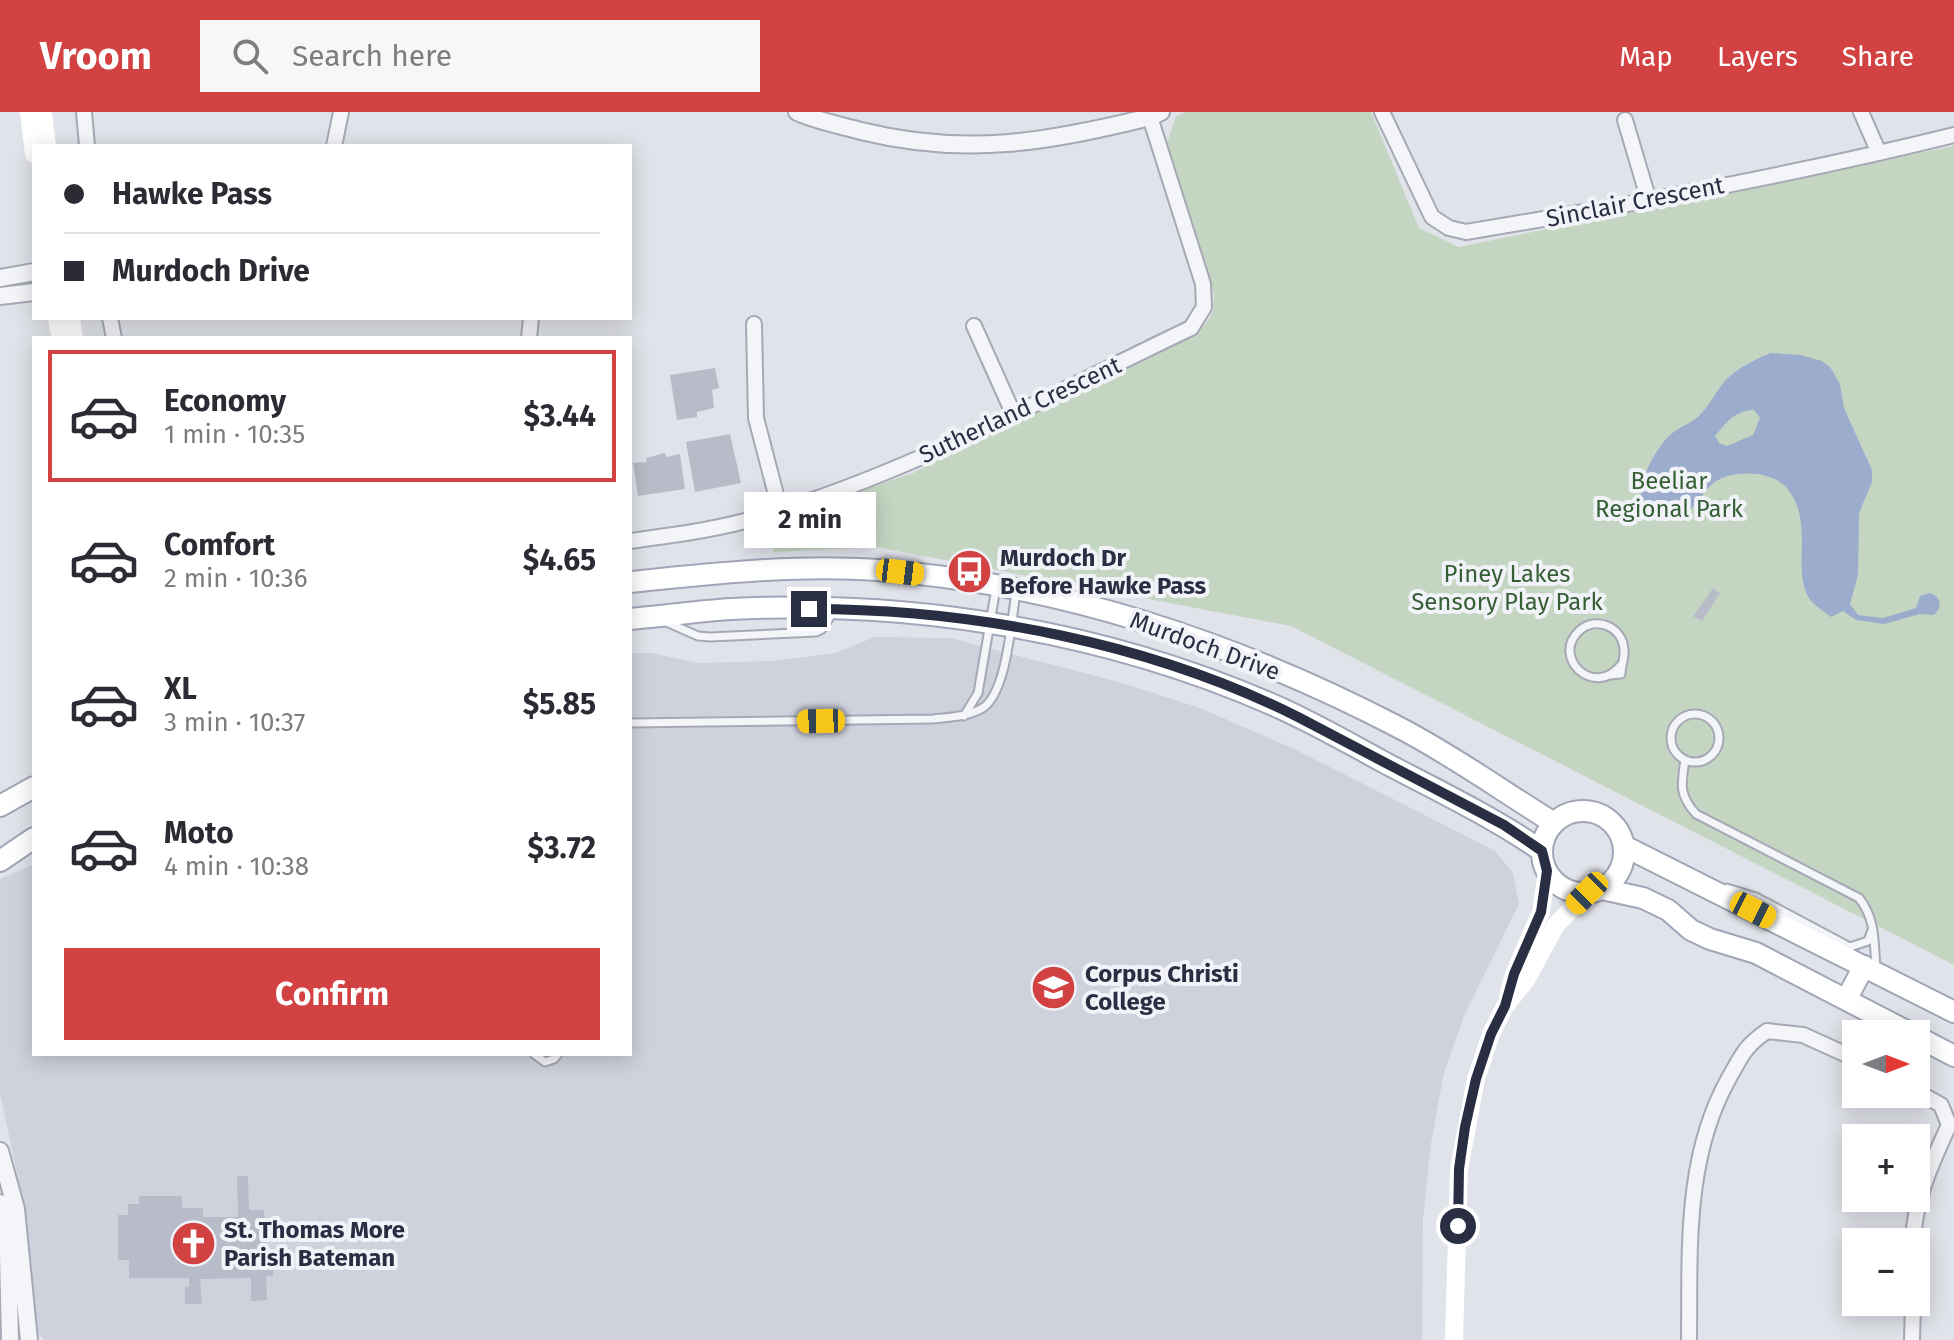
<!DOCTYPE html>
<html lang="en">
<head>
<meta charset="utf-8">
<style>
	:root { --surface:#fff; --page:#f7f7f7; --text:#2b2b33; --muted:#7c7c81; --line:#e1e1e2; --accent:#d34243 }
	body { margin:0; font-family:"Fira Sans",sans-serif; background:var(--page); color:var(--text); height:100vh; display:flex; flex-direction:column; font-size:30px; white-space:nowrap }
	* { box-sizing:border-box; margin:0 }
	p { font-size:26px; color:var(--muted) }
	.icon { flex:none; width:44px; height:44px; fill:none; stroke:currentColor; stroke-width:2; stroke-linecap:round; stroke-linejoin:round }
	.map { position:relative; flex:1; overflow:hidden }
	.details { position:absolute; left:32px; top:224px; width:600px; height:720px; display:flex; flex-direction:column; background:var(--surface); border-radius:0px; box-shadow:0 4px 20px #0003 }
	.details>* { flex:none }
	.top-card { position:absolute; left:32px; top:32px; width:600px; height:176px; border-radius:0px; box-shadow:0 4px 20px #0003; display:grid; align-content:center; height:176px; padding:0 32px; background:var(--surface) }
	.needle { width:52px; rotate:90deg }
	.fabs { position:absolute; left:1842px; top:908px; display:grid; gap:16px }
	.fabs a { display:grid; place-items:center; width:88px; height:88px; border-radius:0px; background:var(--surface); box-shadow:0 4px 20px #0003; font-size:40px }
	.end { position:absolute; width:36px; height:36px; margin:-18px; border:10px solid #292e43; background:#fff; box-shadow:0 0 0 4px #fff }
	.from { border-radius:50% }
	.bubble { position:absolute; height:56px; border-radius:0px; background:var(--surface); box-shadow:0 4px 20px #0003; font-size:26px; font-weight:700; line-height:56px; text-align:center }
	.car { position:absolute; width:24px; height:48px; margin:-24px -12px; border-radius:10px; box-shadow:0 0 6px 2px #0007; background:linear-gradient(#f5c518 24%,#345 0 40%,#f5c518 0 76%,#345 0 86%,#f5c518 0) }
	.top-card b { display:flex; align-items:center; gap:28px; height:76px; font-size:30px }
	.top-card b+b { border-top:2px solid var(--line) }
	.top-card i { width:20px; height:20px; background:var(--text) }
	ul { padding:14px 0 0; list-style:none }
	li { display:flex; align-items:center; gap:24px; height:132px; margin:0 16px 12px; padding:0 16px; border:4px solid transparent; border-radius:0px }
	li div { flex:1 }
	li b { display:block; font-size:30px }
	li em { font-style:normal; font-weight:700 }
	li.selected { border-color:var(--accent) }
	li>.icon { width:72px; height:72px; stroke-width:1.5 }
	.cta { display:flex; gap:16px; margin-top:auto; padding:16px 32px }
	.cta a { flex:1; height:92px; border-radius:0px; background:var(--accent); color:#fff; font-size:32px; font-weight:700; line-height:92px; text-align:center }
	header { display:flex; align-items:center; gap:48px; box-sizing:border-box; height:112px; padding:0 40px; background:var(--accent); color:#fff }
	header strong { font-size:38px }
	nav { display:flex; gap:44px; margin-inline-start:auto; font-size:28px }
	.search { width:560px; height:72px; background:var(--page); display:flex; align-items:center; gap:20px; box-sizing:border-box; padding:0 28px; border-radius:0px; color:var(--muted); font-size:30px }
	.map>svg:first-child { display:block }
	.built { fill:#cfd2dc }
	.green { fill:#c4d5c2 }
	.water { fill:#9baccc; fill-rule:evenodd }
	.building { fill:#b8bcc8 }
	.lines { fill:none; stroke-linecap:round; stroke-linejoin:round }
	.service-casing { stroke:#a6a9b5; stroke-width:11 }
	.minor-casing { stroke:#a6a9b5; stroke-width:18 }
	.tertiary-casing { stroke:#a6a9b5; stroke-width:20 }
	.primary-casing { stroke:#a0a6b7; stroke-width:24 }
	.service { stroke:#f4f5f8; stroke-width:7 }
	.minor { stroke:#f4f5f8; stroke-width:14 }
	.tertiary { stroke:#f4f5f8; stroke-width:16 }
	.secondary { stroke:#fff; stroke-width:18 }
	.primary { stroke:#fff; stroke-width:20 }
	.route { stroke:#292e43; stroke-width:10 }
	.labels { text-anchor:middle; stroke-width:8; stroke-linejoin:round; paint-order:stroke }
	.street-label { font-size:24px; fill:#292e43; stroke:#f1f3f8 }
	.park-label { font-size:24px; fill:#375f35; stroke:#f1f3f8 }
	.poi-label { font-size:24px; font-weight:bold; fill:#292e43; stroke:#f1f3f8; text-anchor:start }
</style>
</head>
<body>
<header>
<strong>Vroom</strong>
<div class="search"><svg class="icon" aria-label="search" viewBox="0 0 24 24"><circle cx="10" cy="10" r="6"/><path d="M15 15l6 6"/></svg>Search here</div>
<nav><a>Map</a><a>Layers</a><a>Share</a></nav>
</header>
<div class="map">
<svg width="1954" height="1228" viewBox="0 0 1954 1228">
	<rect width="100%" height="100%" fill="#e1e3ea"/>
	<!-- built -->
	<path class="built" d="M875 525 950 526 1119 570 1200 596 1292 636 1494 738 1513 761 1519 792 1464 904 1444 961 1431 1031 1423 1107 1422 1228H45L36 1220 24 1094 0 981V767L34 752V942H630V541H652L698 551 773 549 835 541Z"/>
	<!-- green -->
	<path class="green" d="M1185 0H1371L1419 116 1459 135 1954 34V853L1291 514 876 435 773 440 778 407 913 361 1016 307 1191 223C1209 211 1214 204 1214 182L1167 31 1176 4Z"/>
	<!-- water -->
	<path class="water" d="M1771 241 1800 243 1822 249 1830 255 1840 272 1844 296 1872 358V370L1859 401 1858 463 1850 492 1858 503 1883 506 1916 496 1920 484 1930 481C1941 485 1943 495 1934 503L1920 502 1884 512 1856 508 1843 499 1831 505C1825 500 1818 496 1812 490 1788 462 1818 410 1785 374 1778 367 1768 364 1758 362 1746 361 1733 361 1722 366 1697 377 1698 407 1666 406 1660 406 1652 405 1648 401 1629 382 1654 339 1669 324 1678 315 1690 312 1699 304 1711 292 1717 276 1729 265 1740 255 1757 246 1771 241ZM1754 298 1760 306 1753 323 1727 334 1719 331 1715 324C1727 310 1734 299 1754 298Z"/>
	<!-- building -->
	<path class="building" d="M715 256 719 276 712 278 714 296 697 300V305L677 308 670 263Z
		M730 322 741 371 695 380 686 330Z
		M665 341 666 345 680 342 685 377 638 384 633 351 647 350 646 346Z
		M1713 476 1720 481 1702 509 1693 504Z
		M237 1064H248L249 1098H264L267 1146H271V1158H273V1164H266L267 1188 251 1189V1166L200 1167 202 1192H185V1175H189V1166H129V1148H118V1103H128V1092H139V1084H182V1096H203V1105H238Z"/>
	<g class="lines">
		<defs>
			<path id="service" d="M664 509 698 524 710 525 816 520 822 517 834 499
				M1610 563 1621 562C1621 553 1625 546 1624 538 1623 515 1596 503 1579 519 1551 545 1594 587 1621 553
				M1671 626a24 24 0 1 1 48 0a24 24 0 1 1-48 0Z
				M964 604 978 581 996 476
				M630 611 933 607C949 605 966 605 981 597 1007 583 1011 509 1016 481
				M1685 648C1681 673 1679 683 1696 702L1859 786C1876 807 1874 831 1876 857
				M1727 776 1756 785 1850 835 1868 829 1872 818
				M534 942 545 950 554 947 558 942"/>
			<path id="minor" d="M84 0 87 34
				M1382 0 1432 105 1449 116 1466 120C1630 93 1793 63 1954 23
				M1861 0 1879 41
				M1625 8 1649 89
				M334 34 341 0
				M110 206 114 226
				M754 212 756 306 780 398
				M974 214 1013 301
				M529 226 531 206
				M630 429C672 423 715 418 756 406 906 363 1050 283 1191 216L1204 195 1203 172 1150 5
				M1913 1130C1914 1089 1932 1050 1949 1013L1941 993 1916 979
				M1689 1228C1690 1139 1684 1046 1729 966 1742 943 1745 934 1767 919L1803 923 1856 947
				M1912 1228 1913 1190"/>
			<path id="tertiary" d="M797 0C817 9 839 13 861 19 966 45 1048 30 1150 5L1161 0
				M0 166 34 160
				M0 184 34 180
				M0 1039 16 1097 29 1228
				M0 1091 8 1141 10 1228"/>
			<path id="primary" d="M630 470C711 462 795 452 877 458 1059 471 1239 532 1400 616 1454 644 1502 679 1554 711
				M630 507C664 504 698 499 732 497 914 488 1104 519 1271 592 1311 609 1350 632 1389 653 1441 680 1494 706 1542 739
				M0 694 34 675
				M1542 740a41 41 0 1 1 82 0a41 41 0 1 1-82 0Z
				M1624 734 1954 900
				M0 749 34 726
				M1602 777 1643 786 1668 798 1691 818 1710 827 1756 841 1912 922
				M1846 888 1864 854
				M1916 924 1954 944"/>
		</defs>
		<!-- service casing -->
		<use href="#service" class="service-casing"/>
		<!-- minor casing -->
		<use href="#minor" class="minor-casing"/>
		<!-- tertiary casing -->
		<use href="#tertiary" class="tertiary-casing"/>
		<!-- primary casing -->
		<use href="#primary" class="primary-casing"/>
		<!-- service -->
		<use href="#service" class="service"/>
		<!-- minor -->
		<use href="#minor" class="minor"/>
		<!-- tertiary -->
		<use href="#tertiary" class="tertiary"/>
		<!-- secondary -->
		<path class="secondary" d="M29 0 34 42
			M43 0 47 34
			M57 206 61 226
			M71 206 74 226
			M1508 884 1514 862 1541 800 1547 759
			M1454 1228 1459 1057 1476 967 1491 922 1505 894 1526 868 1556 813 1587 781"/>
		<!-- primary -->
		<use href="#primary" class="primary"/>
	</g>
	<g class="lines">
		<!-- route -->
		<path class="route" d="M809 497C973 497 1151 531 1298 605L1504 713 1542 739 1547 759 1541 800 1514 862 1505 894 1491 922 1476 967 1465 1015 1459 1057 1458 1114"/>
	</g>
	<!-- icons -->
	<defs>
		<symbol id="bus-disc" viewBox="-11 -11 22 22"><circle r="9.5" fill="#d34243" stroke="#f1f3f8"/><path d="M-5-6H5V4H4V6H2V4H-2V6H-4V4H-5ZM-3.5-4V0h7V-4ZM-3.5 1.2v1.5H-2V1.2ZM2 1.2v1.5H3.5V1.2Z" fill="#fff"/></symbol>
		<symbol id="school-disc" viewBox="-11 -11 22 22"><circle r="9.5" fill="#d34243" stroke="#f1f3f8"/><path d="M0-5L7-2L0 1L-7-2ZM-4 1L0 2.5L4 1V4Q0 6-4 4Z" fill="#fff"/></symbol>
		<symbol id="church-disc" viewBox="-11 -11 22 22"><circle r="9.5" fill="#d34243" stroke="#f1f3f8"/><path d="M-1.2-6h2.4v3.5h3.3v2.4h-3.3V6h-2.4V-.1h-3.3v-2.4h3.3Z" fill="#fff"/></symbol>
	</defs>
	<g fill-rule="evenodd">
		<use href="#bus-disc" x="944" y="434" width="51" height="51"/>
		<use href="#school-disc" x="1028" y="850" width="51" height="51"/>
		<use href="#church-disc" x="168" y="1106" width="51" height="51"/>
	</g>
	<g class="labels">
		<!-- street labels -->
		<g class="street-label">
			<text transform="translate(1635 90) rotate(-11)" y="8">Sinclair Crescent</text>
			<text transform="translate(1020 298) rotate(-25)" y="8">Sutherland Crescent</text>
			<text transform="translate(1205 534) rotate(20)" y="8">Murdoch Drive</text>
		</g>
		<!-- park labels -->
		<g class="park-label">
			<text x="1669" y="377">Beeliar<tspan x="1669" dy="28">Regional Park</tspan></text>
			<text x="1507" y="470">Piney Lakes<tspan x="1507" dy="28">Sensory Play Park</tspan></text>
		</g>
		<!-- poi labels -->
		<g class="poi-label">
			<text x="1000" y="454">Murdoch Dr<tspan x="1000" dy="28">Before Hawke Pass</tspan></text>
			<text x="1085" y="870">Corpus Christi<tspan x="1085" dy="28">College</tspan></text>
			<text x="224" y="1126">St. Thomas More<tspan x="224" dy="28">Parish Bateman</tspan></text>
		</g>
	</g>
</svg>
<div class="fabs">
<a><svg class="needle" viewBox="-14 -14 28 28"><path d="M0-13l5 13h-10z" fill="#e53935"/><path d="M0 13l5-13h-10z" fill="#7c7c81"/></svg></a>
<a>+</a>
<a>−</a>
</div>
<i class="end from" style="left:1458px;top:1114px"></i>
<i class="end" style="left:809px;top:497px"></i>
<div class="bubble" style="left:744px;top:380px;width:132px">2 min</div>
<i class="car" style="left:900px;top:460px;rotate:97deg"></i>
<i class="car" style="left:821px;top:609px;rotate:269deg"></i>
<i class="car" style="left:1587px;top:781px;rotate:225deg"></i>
<i class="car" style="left:1753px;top:798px;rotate:117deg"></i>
<div class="top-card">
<b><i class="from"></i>Hawke Pass</b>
<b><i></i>Murdoch Drive</b>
</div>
<section class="details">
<ul>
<li class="selected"><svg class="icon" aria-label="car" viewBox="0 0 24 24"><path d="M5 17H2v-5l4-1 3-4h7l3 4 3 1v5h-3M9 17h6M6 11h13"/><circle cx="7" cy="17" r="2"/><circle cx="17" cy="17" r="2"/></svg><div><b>Economy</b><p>1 min · 10:35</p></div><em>$3.44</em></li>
<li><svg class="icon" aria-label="car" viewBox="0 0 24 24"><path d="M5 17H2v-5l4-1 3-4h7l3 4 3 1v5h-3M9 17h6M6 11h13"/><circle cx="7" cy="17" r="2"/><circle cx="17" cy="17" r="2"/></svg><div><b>Comfort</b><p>2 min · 10:36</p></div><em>$4.65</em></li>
<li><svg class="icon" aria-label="car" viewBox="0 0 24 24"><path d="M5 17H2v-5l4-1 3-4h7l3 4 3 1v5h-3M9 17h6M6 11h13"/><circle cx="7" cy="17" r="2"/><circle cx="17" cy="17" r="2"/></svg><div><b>XL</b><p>3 min · 10:37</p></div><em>$5.85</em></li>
<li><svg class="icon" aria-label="car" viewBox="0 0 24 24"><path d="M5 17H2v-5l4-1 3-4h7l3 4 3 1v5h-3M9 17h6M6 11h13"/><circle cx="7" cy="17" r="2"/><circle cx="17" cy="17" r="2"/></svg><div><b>Moto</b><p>4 min · 10:38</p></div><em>$3.72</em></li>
</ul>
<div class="cta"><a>Confirm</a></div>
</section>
</div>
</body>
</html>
